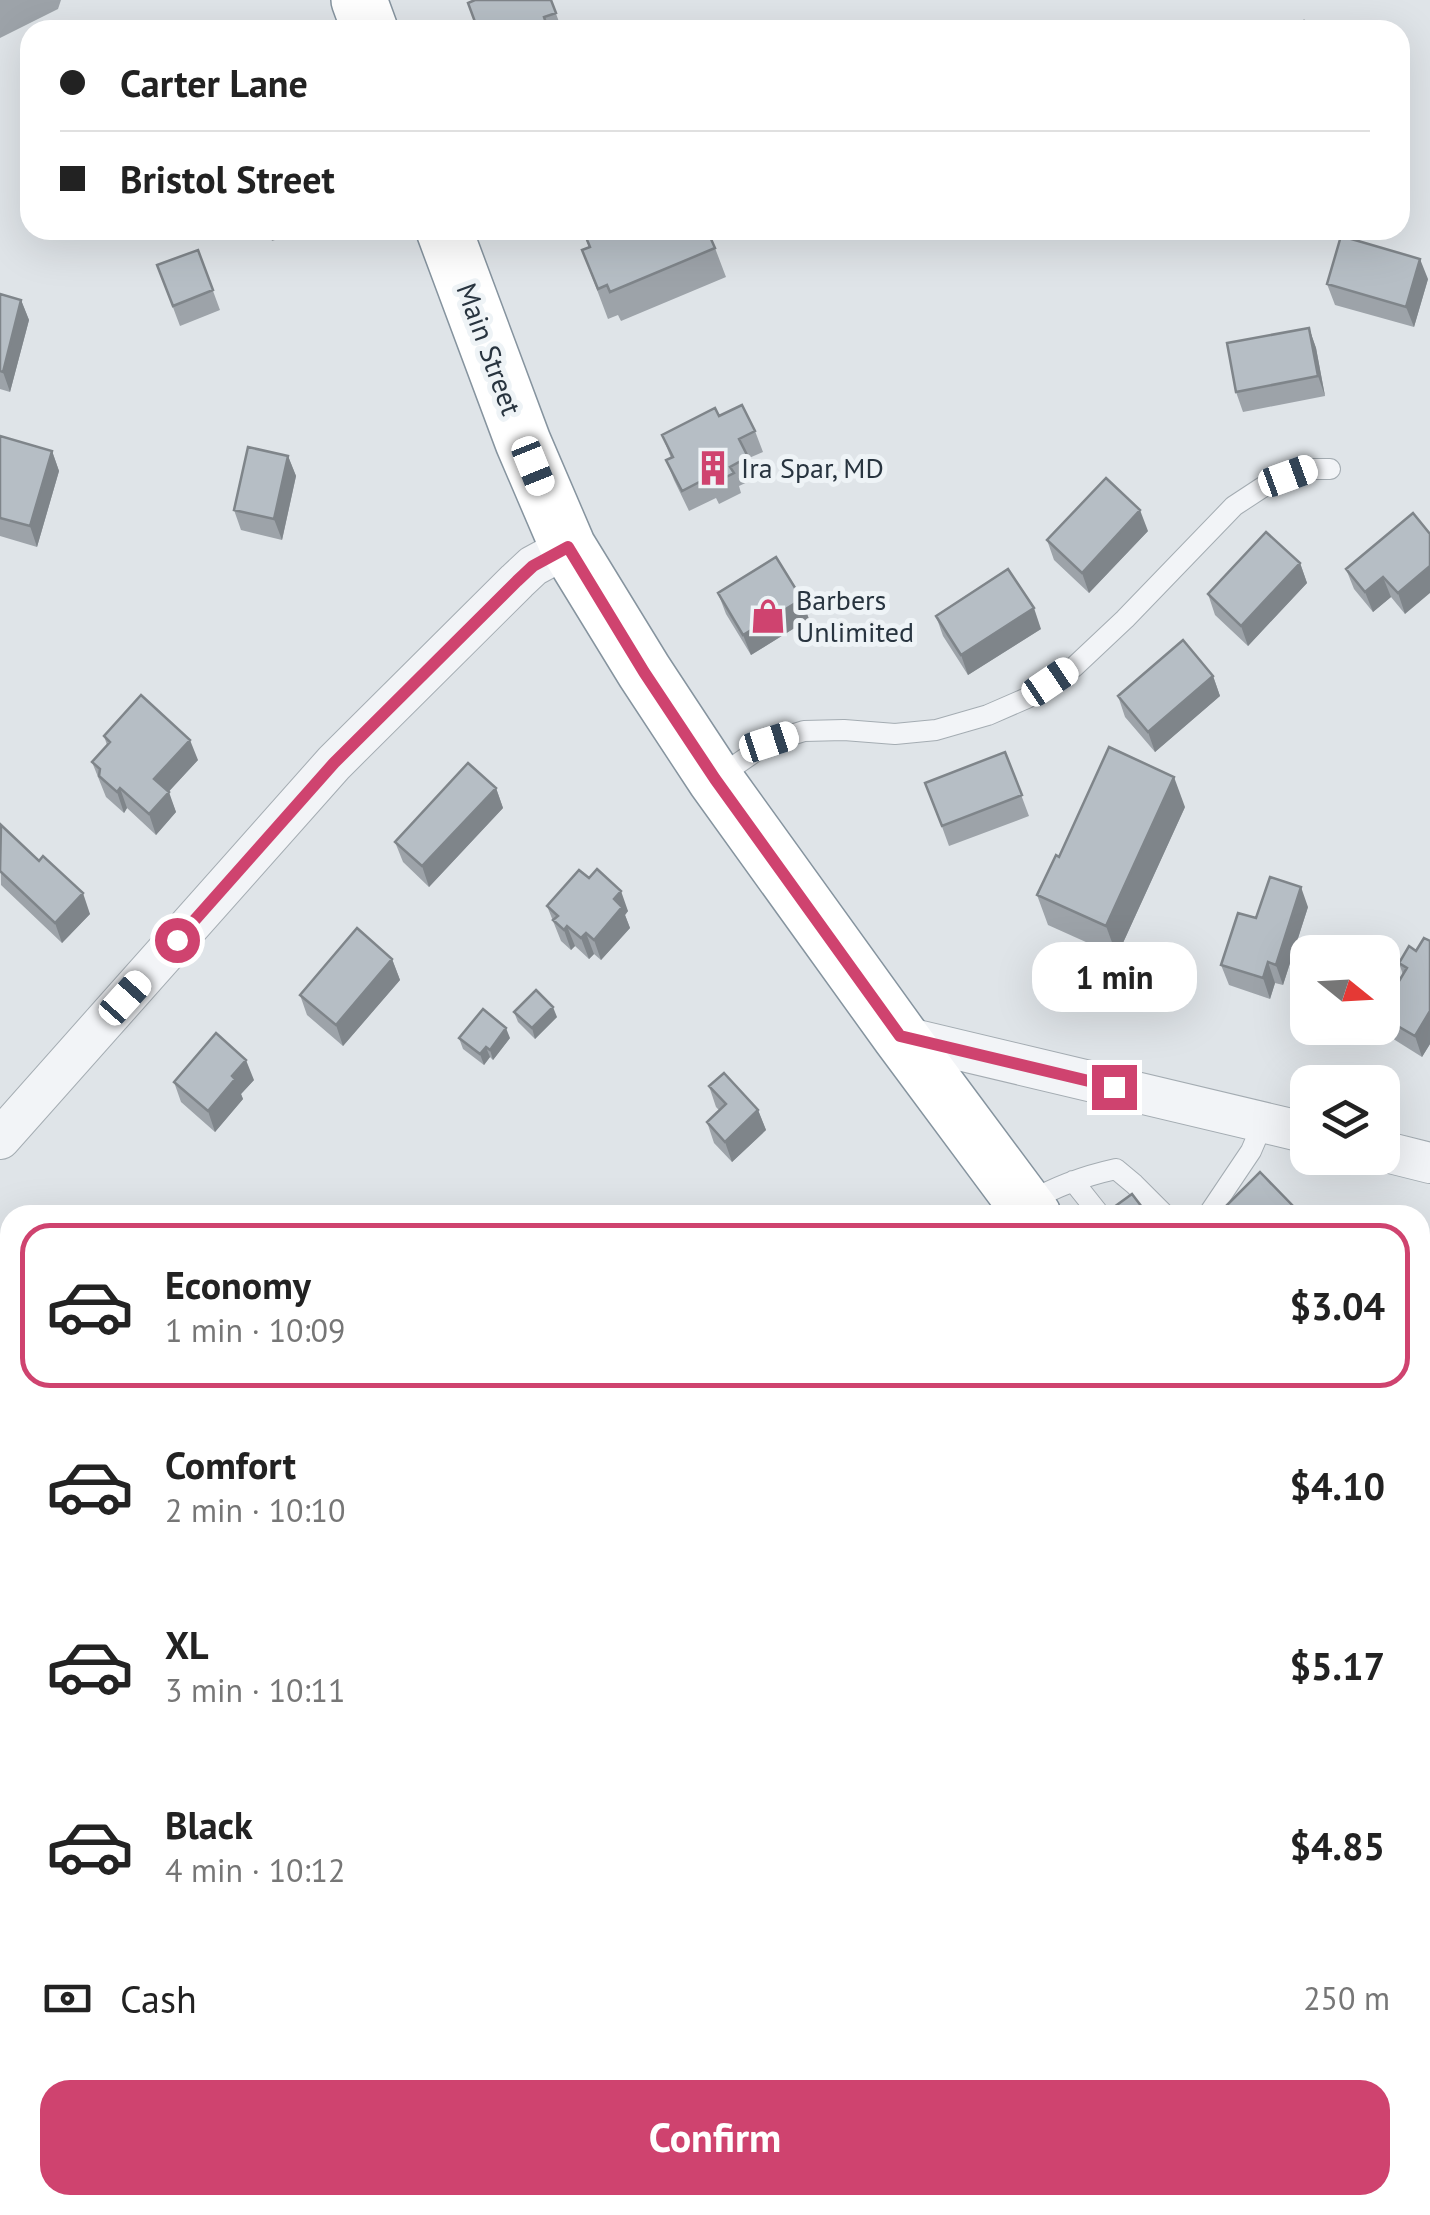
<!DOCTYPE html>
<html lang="en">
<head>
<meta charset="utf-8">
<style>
	:root { --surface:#fff; --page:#f6f6f6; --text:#222; --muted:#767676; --line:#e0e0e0; --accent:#cf436f }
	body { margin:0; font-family:"PT Sans",sans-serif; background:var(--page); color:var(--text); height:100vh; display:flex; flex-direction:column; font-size:38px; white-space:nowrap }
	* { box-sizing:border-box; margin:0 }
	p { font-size:32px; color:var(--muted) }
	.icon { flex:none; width:55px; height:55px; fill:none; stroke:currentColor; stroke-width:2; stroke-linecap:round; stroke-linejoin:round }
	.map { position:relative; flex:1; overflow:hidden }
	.drawer { position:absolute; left:0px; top:1205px; width:1430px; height:1010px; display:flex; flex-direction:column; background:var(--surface); border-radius:30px 30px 0 0; box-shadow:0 10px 40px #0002 }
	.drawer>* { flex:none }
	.guide { position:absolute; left:20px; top:20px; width:1390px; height:220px; border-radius:30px; box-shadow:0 10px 40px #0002; display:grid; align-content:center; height:220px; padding:0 40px; background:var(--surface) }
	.needle { width:65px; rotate:108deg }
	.fabs { position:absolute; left:1290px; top:935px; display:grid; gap:20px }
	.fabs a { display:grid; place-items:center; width:110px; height:110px; border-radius:20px; background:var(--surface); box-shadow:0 10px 40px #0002; font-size:50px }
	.end { position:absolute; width:45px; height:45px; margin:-22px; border:12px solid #cf436f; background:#fff; box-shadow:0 0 0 5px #fff }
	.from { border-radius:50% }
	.bubble { position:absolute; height:70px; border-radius:30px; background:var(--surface); box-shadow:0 10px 40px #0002; font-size:32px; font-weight:600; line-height:70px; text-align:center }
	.car { position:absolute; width:30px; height:60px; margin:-30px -15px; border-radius:12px; box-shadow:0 0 8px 2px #0007; background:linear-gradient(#fff 24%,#345 0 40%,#fff 0 76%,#345 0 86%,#fff 0) }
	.guide b { display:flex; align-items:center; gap:35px; height:95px; font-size:38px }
	.guide b+b { border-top:2px solid var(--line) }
	.guide i { width:25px; height:25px; background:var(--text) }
	ul { padding:18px 0 0; list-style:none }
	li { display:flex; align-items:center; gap:30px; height:165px; margin:0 20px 15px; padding:0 20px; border:5px solid transparent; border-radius:30px }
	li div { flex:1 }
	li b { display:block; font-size:38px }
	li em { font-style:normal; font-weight:600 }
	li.selected { border-color:var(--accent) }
	li>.icon { width:90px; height:90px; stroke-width:1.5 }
	.pay { display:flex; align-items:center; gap:25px; height:110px; padding:0 40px; font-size:38px }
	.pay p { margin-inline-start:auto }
	.primary-button { display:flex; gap:20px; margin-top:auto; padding:20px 40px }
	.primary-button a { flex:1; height:115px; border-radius:30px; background:var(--accent); color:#fff; font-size:40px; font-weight:600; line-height:115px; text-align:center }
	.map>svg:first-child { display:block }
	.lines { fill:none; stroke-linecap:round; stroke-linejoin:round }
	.service-casing { stroke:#a4acb2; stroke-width:22 }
	.minor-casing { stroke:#a4acb2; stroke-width:42 }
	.trunk-casing { stroke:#86949f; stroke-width:58 }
	.service { stroke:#f2f4f7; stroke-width:20 }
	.minor { stroke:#f2f4f7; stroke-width:40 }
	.trunk { stroke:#fff; stroke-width:55 }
	.wall { fill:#9da3a9 }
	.shaded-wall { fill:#7f858a }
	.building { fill:#b6bec5; stroke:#7f858a; stroke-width:2.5 }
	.route { stroke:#cf436f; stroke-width:12 }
	.labels { text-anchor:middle; stroke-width:10; stroke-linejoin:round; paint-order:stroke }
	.street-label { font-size:28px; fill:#28343f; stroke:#eef3f6 }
	.poi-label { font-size:28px; fill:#28343f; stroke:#eef3f6; text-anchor:start }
</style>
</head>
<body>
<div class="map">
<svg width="1430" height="2215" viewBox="0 0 1430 2215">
	<rect width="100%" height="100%" fill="#dfe4e8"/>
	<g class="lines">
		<defs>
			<path id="service" d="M717 778 769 742 804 731 844 730 895 734 936 730 988 715 1027 698 1074 667 1125 619 1234 506 1269 483 1307 469H1330
				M1073 1181 1100 1215
				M1027 1203C1056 1186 1084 1176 1116 1169L1134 1184 1165 1215
				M1208 1215 1251 1151 1263 1123"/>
			<path id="minor" d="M900 1036 1308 1133
				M0 1139 334 763 517 581 533 566 568 547
				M1382 1151 1430 1163
				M0 2092 10 2096
				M311 2205 336 2215
				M400 2215 410 2205"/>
			<path id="trunk" d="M359 0 370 30
				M444 230 523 442 568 547 644 671 715 779 900 1036 1033 1215
				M1420 1631 1430 1641"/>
		</defs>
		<!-- service casing -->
		<use href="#service" class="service-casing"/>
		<!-- minor casing -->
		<use href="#minor" class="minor-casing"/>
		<!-- trunk casing -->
		<use href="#trunk" class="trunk-casing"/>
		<!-- service -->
		<use href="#service" class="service"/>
		<!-- minor -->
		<use href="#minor" class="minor"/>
		<!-- trunk -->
		<use href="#trunk" class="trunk"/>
	</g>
	<!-- wall -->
	<path class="wall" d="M0 0H61L58 9 0 38Z
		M551 0 562 30H478Z
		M268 230H304L272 241Z
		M582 230 715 248 726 277 621 321 618 315 608 319 582 250 589 247Z
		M198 250 220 310 180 326 157 265Z
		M1428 279 1414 327 1335 305 1327 284Z
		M0 294 21 300 29 320 10 392 0 389Z
		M1309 328 1316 348 1325 396 1243 412 1236 392Z
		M719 416 755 431 763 452 749 458 756 478 739 486 741 493 719 504 716 498 689 511 674 480 666 460 671 458 662 435Z
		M0 436 52 451 59 471 37 547 0 536Z
		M288 456 296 476 282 540 241 530 234 510Z
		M1413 513 1405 614 1391 597 1373 612 1354 589 1346 569Z
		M1148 531 1089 593 1054 560 1047 540Z
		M1300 563 1307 583 1248 646 1215 615 1208 594Z
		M718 593 809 619 751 655 726 614Z
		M936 616 1041 629 968 675 943 636Z
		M1213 676 1220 696 1155 752 1125 717 1118 696Z
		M104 736 198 760 168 792 176 812 156 835 127 808 124 813 106 797 92 762 107 745Z
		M1005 752 1029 816 949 846 926 783Z
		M496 788 503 808 429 887 403 862 395 842Z
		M1185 807 1117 956 1048 925 1037 895 1059 857Z
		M0 826 39 861 90 914 62 943 1 885Z
		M589 878 628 911 625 915 630 928 601 960 594 954 589 959 575 946 571 950 561 941 547 906Z
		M1308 907 1283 985 1275 983 1270 999 1229 985 1221 965 1256 918Z
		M1430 941V1044L1422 1057 1387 1035 1382 1023V1009L1403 975 1399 963Z
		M392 959 400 980 343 1046 307 1015 300 995Z
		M514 1012 557 1017 535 1039 518 1022Z
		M459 1038H510L493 1060 490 1057 484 1065 463 1049Z
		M254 1080 241 1094 243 1099 215 1132 181 1102 174 1082Z
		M709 1086 758 1110 766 1130 732 1162 714 1143 707 1122 719 1110 716 1107Z
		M1430 1308V1358L1422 1353 1420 1347V1324Z
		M1430 1851V1952L1420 1943V1862Z
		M10 1918V2006L0 2000V1934Z"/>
	<!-- shaded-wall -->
	<path class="shaded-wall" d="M1420 259 1428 279 1414 327 1406 307Z
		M21 300 29 320 10 392 3 372Z
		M1309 328 1316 348 1325 396 1318 376Z
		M52 451 59 471 37 547 30 526Z
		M288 456 296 476 282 540 274 519Z
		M1140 510 1148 531 1089 593 1082 573Z
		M1300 563 1307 583 1248 646 1241 626Z
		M1430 566V593L1405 614 1398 593Z
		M1383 577 1391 597 1373 612 1365 592Z
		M802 599 809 619 751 655 743 635Z
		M1034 608 1041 629 968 675 961 655Z
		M1213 676 1220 696 1155 752 1148 732Z
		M190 740 198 760 162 799 154 779Z
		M1174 777 1185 807 1117 956 1106 926Z
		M120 788 127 808 124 813 117 792Z
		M496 788 503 808 429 887 422 866Z
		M169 792 176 812 156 835 149 814Z
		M1301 887 1308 907 1283 985 1276 965Z
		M621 891 628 911 625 915 630 928 601 960 594 940 614 899Z
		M83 893 90 914 62 943 55 923Z
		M567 926 575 946 571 950 564 930Z
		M586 933 594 954 589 959 581 938Z
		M392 959 400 980 343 1046 336 1025Z
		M1268 962 1275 983 1270 999 1263 978Z
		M553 1007 557 1017 535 1039 532 1028Z
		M1430 1011V1044L1422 1057 1415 1036Z
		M506 1028 510 1038 493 1060 490 1050Z
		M486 1047 490 1057 484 1065 480 1054Z
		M246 1060 254 1080 241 1094 243 1099 215 1132 208 1111 232 1076Z
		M758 1110 766 1130 732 1162 725 1142Z
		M1294 1207 1297 1215H1286Z
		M2 1317 9 1337 0 1348V1319Z
		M8 1762 10 1779 0 1807V1786Z
		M559 2205H587L583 2215H556Z"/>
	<!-- building -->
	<path class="building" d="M475 0H551L556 13 544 17 548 29 545 30H478L468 3Z
		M1304 21 1312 30H1294Z
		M265 22 267 30H240Z
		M583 230H707L715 248 610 292 607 285 598 289 582 250 590 247Z
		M1341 236 1420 259 1406 307 1327 284Z
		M198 250 213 290 173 306 157 265Z
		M0 294 21 300 3 372 0 371Z
		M1309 328 1318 376 1236 392 1227 343Z
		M742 405 755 431 739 439 748 457 730 467 734 473 712 484 709 477 682 491 666 460 673 457 662 435 715 408 719 416Z
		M0 436 52 451 30 526 0 518Z
		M248 447 288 456 274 519 234 510Z
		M1106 478 1140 510 1082 573 1047 540Z
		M1413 513 1430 534V566L1398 593 1383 577 1365 592 1346 569Z
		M1266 532 1300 563 1241 626 1208 594Z
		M776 557 802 599 743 635 718 593Z
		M1008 569 1034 608 961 655 936 616Z
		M1183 640 1213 676 1148 732 1118 696Z
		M141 695 190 740 154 779 169 792 149 814 120 788 117 792 99 776 100 769 92 762 110 742 104 736Z
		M1109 747 1174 777 1106 926 1037 895 1056 855 1059 857Z
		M1005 752 1022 795 942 826 925 783Z
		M468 763 496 788 422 866 395 842Z
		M1 825 39 861 43 856 83 893 55 923 0 871Z
		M597 869 621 891 614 899 622 907 594 940 586 933 581 938 567 926 564 930 553 920 558 916 547 906 579 870 589 878Z
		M1270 877 1301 887 1276 965 1268 962 1263 978 1221 965 1238 913 1256 918Z
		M357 928 392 959 336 1025 300 995Z
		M1424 938 1430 941V1011L1415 1036 1382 1017V1009L1407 968 1399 963 1409 946 1416 951Z
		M536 990 553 1007 532 1028 514 1012Z
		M483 1009 506 1028 490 1050 486 1047 480 1054 459 1038Z
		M216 1033 246 1060 232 1076 235 1079 208 1111 174 1082Z
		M724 1073 758 1110 725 1142 707 1122 726 1104 709 1086Z
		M1260 1172 1294 1207 1286 1215H1217Z
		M1132 1194 1148 1215H1103Z
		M1430 1308V1342L1420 1336V1324Z
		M0 1759 8 1762 0 1786Z
		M1430 1851V1938L1420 1929V1888L1425 1882 1420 1878V1862Z
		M10 1918V1983L0 1977V1934Z
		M504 2205H559L556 2215H500Z"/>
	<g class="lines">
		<!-- route -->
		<path class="route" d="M177 940 334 763 517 581 533 566 568 547 644 672 715 779 900 1036 1114 1087"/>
	</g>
	<!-- icons -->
	<defs>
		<symbol id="building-bare" viewBox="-9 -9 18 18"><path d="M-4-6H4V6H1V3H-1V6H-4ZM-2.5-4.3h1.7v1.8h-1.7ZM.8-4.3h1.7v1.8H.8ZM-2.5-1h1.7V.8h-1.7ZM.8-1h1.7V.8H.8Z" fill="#cf436f" stroke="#eef3f6" stroke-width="2.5" paint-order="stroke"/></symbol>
		<symbol id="shop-bare" viewBox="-9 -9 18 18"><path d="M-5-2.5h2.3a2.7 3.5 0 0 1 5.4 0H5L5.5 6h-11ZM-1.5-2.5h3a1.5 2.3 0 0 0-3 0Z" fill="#cf436f" stroke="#eef3f6" stroke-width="2.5" paint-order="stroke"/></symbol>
	</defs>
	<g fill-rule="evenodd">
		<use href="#building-bare" x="688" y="443" width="50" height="50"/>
		<use href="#shop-bare" x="743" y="591" width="50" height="50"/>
	</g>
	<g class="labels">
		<!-- street labels -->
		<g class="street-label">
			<text transform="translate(489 349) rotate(70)" y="10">Main Street</text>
		</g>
		<!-- poi labels -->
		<g class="poi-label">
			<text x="741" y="478">Ira Spar, MD</text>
			<text x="796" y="610">Barbers<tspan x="796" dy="32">Unlimited</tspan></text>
		</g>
	</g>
</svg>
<div class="fabs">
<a><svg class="needle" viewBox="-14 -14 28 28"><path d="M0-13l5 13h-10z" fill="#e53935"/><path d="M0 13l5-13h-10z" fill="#767676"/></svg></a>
<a><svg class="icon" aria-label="layers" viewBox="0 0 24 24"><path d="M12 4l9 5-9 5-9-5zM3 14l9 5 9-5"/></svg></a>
</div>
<i class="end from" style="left:177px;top:940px"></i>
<i class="end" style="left:1114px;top:1087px"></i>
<div class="bubble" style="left:1032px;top:942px;width:165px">1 min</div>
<i class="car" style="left:533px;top:466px;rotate:158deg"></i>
<i class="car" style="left:1288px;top:476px;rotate:70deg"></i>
<i class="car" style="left:1050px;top:682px;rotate:56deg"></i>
<i class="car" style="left:769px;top:742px;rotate:72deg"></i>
<i class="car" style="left:125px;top:998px;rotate:42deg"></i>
<div class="guide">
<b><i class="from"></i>Carter Lane</b>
<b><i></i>Bristol Street</b>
</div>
<section class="drawer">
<ul>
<li class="selected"><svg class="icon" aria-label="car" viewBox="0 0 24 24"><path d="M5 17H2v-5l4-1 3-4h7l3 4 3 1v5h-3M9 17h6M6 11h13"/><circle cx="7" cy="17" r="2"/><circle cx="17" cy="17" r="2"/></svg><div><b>Economy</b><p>1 min · 10:09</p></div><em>$3.04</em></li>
<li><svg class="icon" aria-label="car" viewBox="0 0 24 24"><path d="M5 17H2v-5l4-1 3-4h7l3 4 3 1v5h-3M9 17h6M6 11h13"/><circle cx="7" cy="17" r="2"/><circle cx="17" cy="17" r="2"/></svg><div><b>Comfort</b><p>2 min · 10:10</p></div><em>$4.10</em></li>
<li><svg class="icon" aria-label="car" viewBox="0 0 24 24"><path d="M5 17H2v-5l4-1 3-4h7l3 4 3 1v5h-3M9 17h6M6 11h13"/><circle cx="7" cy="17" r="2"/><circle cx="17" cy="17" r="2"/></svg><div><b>XL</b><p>3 min · 10:11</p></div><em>$5.17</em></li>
<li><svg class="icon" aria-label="car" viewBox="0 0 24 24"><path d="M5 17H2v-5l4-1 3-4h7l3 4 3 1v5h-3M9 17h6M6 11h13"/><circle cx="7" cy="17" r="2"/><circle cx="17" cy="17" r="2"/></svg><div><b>Black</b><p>4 min · 10:12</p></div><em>$4.85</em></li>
</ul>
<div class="pay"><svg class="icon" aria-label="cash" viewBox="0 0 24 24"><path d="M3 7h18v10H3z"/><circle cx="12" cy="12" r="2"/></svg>Cash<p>250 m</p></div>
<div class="primary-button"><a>Confirm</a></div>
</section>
</div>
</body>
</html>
